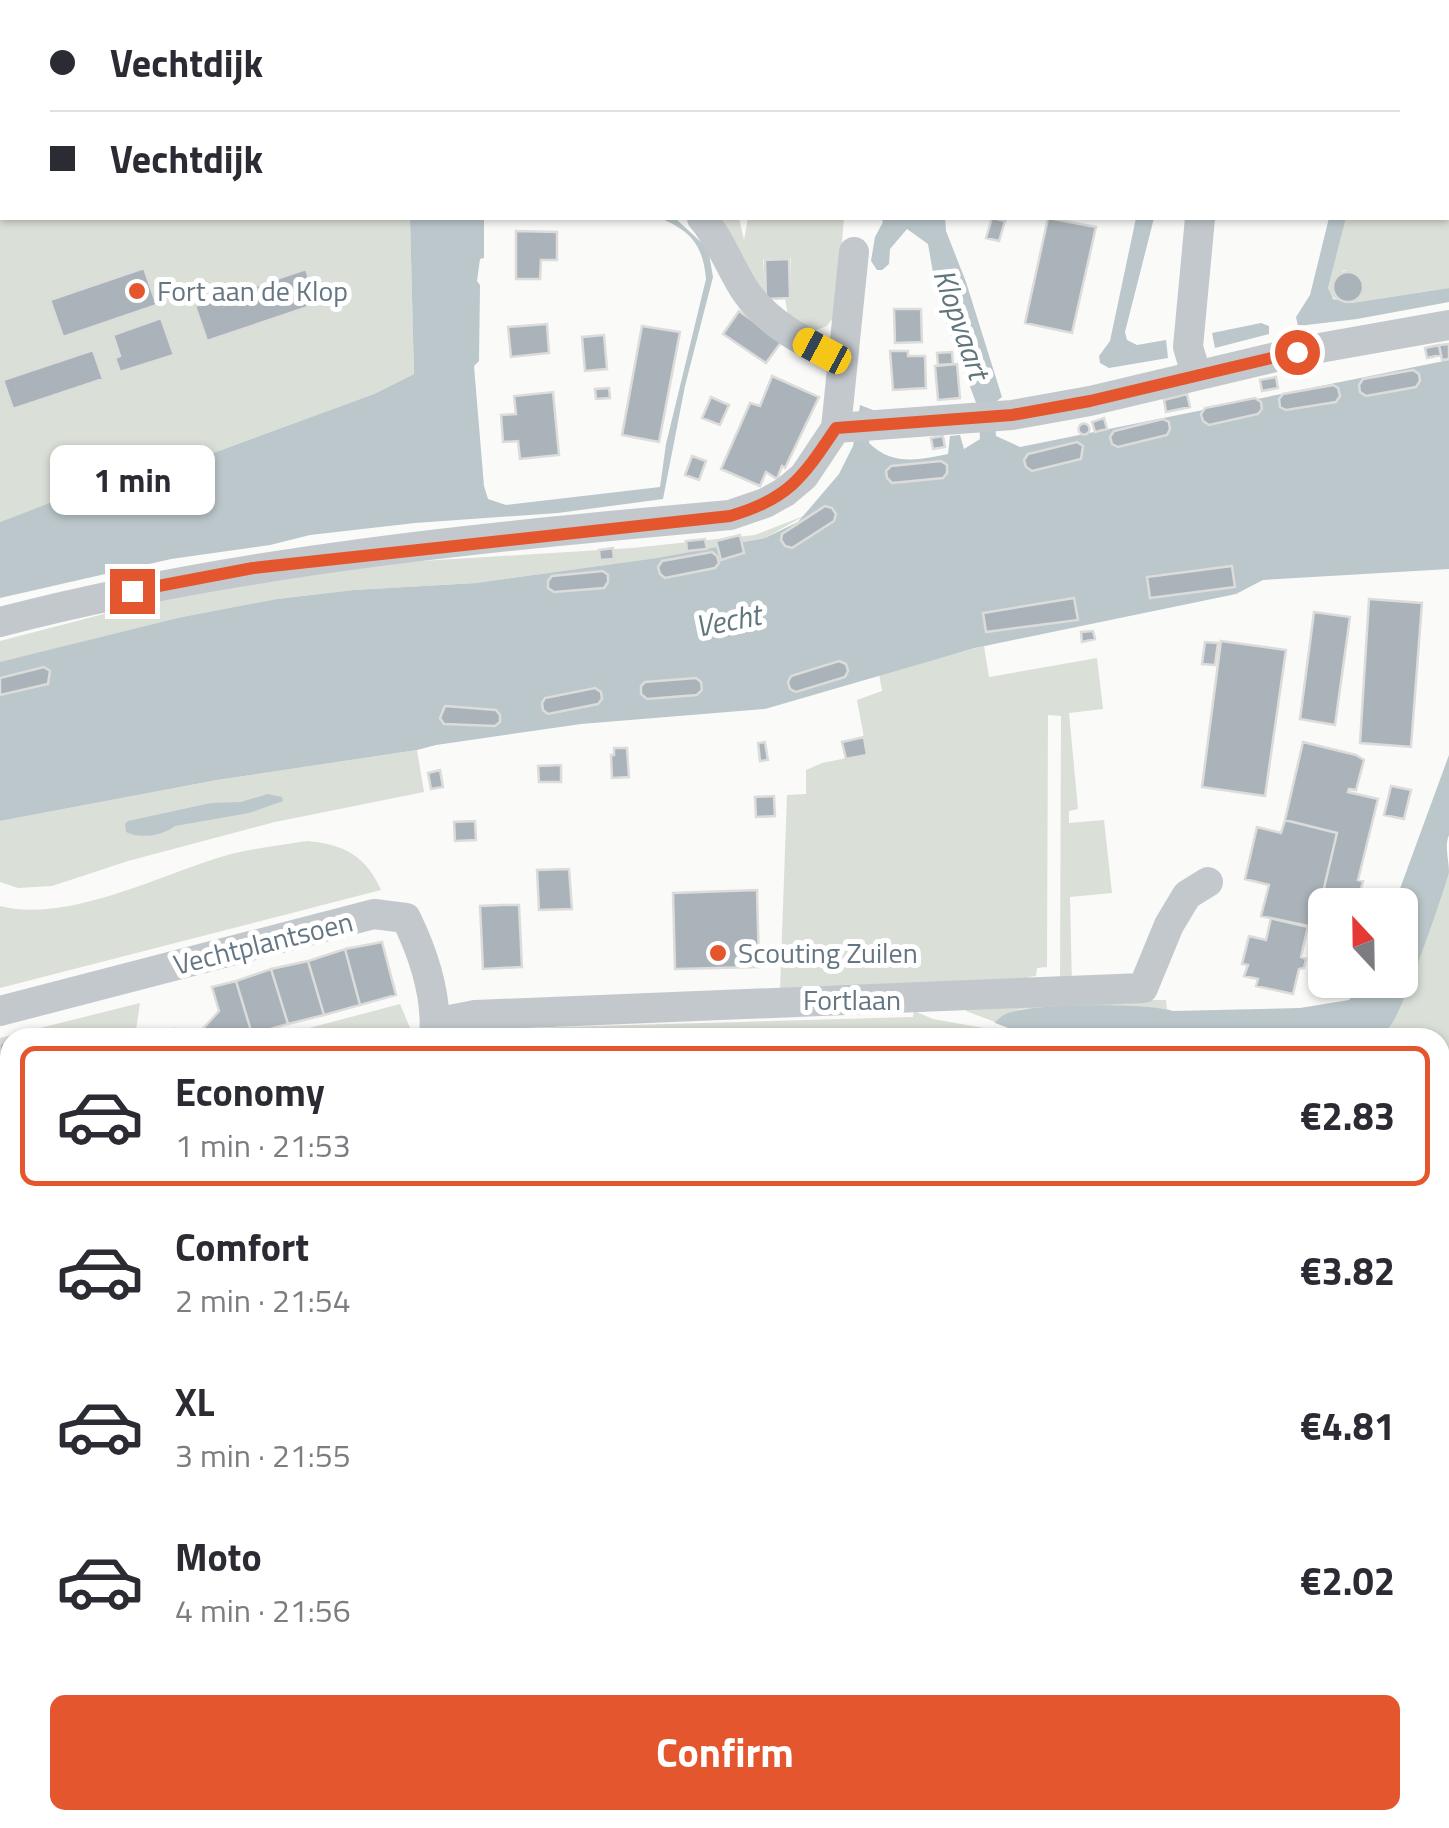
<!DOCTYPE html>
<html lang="en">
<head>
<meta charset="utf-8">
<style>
	:root { --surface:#fff; --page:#f2f2f3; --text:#2b2b33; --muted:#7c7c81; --line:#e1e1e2; --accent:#e4572e }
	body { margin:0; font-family:"Titillium Web",sans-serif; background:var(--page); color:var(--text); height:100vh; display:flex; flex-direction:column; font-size:38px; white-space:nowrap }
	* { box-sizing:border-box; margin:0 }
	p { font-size:32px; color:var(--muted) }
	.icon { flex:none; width:55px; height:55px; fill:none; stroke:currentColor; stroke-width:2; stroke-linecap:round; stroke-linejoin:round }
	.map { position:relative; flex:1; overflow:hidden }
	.drawer { position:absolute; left:0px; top:1028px; width:1450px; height:802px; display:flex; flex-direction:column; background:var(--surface); border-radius:30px 30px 0 0; box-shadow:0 2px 8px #0004 }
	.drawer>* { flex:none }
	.hud { position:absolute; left:0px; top:0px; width:1450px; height:220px; box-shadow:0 2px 8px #0004; display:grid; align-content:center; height:220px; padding:0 50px; background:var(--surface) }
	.needle { width:65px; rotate:338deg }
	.fabs { position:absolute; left:1308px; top:888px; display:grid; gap:20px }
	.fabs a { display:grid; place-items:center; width:110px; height:110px; border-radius:15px; background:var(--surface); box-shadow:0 2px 8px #0004; font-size:50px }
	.end { position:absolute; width:45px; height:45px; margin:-22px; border:12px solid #e4572e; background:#fff; box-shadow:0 0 0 5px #fff }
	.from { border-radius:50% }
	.bubble { position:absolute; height:70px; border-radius:15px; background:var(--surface); box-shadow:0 2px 8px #0004; font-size:32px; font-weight:700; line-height:70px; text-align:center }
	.car { position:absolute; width:30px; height:60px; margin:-30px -15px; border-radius:12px; box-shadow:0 0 8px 2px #0007; background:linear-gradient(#f5c518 24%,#345 0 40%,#f5c518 0 76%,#345 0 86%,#f5c518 0) }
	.hud b { display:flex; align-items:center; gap:35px; height:95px; font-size:38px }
	.hud b+b { border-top:2px solid var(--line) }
	.hud i { width:25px; height:25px; background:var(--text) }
	ul { padding:18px 0 0; list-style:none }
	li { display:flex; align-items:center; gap:30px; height:140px; margin:0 20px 15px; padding:0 30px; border:5px solid transparent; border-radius:15px }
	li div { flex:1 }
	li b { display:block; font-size:38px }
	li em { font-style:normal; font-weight:700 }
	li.selected { border-color:var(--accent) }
	li>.icon { width:90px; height:90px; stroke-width:1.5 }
	.button { display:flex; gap:20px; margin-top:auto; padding:20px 50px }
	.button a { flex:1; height:115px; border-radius:15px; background:var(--accent); color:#fff; font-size:40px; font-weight:700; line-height:115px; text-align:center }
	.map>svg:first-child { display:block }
	.green { fill:#dadfd7 }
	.water { fill:#bbc7cb }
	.pier { fill:#fafaf8 }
	.building { fill:#aab3b9; stroke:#dcdcda; stroke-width:2.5 }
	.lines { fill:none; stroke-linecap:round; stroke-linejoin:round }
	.service { stroke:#c3c8cc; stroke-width:15 }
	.minor { stroke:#c3c8cc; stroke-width:30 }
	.tertiary { stroke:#c3c8cc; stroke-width:38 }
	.route { stroke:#e4572e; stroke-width:12 }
	.poi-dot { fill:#e4572e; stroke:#fff; stroke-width:4 }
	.labels { text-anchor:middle; stroke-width:10; stroke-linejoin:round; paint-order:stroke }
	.poi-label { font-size:28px; fill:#657683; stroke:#fff; text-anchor:start }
	.street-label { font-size:28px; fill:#657683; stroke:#fff }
	.water-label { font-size:30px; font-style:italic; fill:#60757c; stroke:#fff }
</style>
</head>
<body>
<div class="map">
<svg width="1449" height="1828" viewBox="0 0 1449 1828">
	<rect width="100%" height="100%" fill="#fafaf8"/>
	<!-- green -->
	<path class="green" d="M0 0H407V2H2V218H410L414 374 374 394 208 455 96 485 0 522Z
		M585 0H809L585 2Z
		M1000 0H1449V288L1352 303C1362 293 1364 288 1358 275L1344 270C1333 281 1332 287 1339 301L1329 295 1328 288 1346 218H1448V2H999Z
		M711 218H739L744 240 748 218H844L836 314 827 326 811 332 789 321 785 298H790L791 258 763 259 766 303Z
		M806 515 765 538 658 558 476 583 354 590 277 599 0 662V641L192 591 356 565 632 548 755 535Z
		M984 646 989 677 1097 658 1103 709 1069 713 1078 809 1069 811V823L1104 820 1112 893 1070 897 1072 985H1060L1061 716 1048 715 1047 967 1037 968 1036 976 1028 977 1029 986 780 991 787 795 806 794V770L822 763 867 754 857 700 882 691 879 674Z
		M417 750 424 792 275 822 128 861 52 886 18 888 0 882V821L217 780Z
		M307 841C342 844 366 855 381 890L0 988V906C70 924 162 873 231 854 255 848 282 845 307 841Z
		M1449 871V1341L1440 1352V1038H1168L1378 1033 1392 1024 1397 1014Z
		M1146 1000H1166L1167 1009 1101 1006 1020 1009 995 1022 966 1011 969 1005Z
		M140 1003 135 1037 10 1038V1279L0 1281V1038Z
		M400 1004 411 1030 410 1037H275Z
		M914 1011 933 1019 1035 1037 481 1038 488 1029 913 1017Z
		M640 1820H875L868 1828H634Z
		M1043 1820H1101L1096 1828H1050Z"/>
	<!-- water -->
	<path class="water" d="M410 218H484V258L480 259 477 281 480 285 479 361 474 366 484 486 488 499 506 505 660 487 666 444 706 279C703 245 691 231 660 218H675L703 244 709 254 713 277 685 386 663 499 558 513 415 523 310 535 270 545 171 559 0 598V522L96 485 208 455 374 394 414 374Z
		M881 218H945L946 231 966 282 1002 397 993 404 996 436 1020 447 1449 360V569L1263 580 1236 594 975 648 765 709 581 724 436 745 417 750 217 780 0 821V662L178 618 277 599 354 590 476 583 657 558 765 538 798 522 839 474 853 446 860 405 873 410 869 443C892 466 919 460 948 454L950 436 960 435 964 449 980 439 978 408 938 301 928 244 907 229 890 249 889 264 882 270H877L871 261 875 237 883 222Z
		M1136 218H1154L1125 332 1127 340 1137 345 1166 340 1168 358 1109 368 1100 363 1099 356 1110 341Z
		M1329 218H1346L1328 288 1333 299 1352 303 1449 288V302L1357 319 1298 326 1296 317 1310 295Z
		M1261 323 1269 326V334L1215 348 1212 333Z
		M1449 755V835C1444 847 1449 859 1449 872 1444 892 1402 1013 1391 1025 1388 1029 1382 1031 1378 1033L985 1038C989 1028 996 1019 1006 1014 1028 1003 1148 1003 1173 1011L1300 1008 1349 1000 1363 980H1400V905H1394Z
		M268 794 282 797 283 801 249 813 175 826C162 836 141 839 126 832L125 824 128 821 211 803 241 802Z
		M692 1820H776L771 1828H686Z"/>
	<!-- pier -->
	<path class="pier" d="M990 1021 1032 1037 980 1038Z"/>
	<!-- building -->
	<path class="building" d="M214 0H342L340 2Z
		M992 218 1005 221 999 241 986 238Z
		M1048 218 1096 227 1072 333 1025 323Z
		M516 231 557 232V260H541L540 279H516Z
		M789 259 790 298 766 299 765 260Z
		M144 268 157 305 63 337 50 300Z
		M306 269 317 304 207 341 195 306Z
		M1333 287a15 15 0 1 1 30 0a15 15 0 1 1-30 0Z
		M894 309H921L922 342 895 343Z
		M739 311 782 341 766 363 723 334Z
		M161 318 174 355 120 372 115 358 120 356 113 335Z
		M547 324 549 353 511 357 508 327Z
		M642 326 680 332 659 442 622 435Z
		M604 335 607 369 585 371 582 337Z
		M1449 344V359L1442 360 1439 345Z
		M1439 345 1441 355 1427 358 1425 348Z
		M93 350 103 379 13 409 3 380Z
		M890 351H908V356H925L926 388 893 390Z
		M952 352 953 364 938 365 937 353Z
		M957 364 960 398 938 400 935 366Z
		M1413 370 1419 374 1420 381 1416 387 1366 396 1360 392 1359 385 1363 379Z
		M772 376 819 397 785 468 782 466 777 479 766 472 760 486 721 469 750 403 760 406Z
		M1276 377 1278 388 1262 391 1260 380Z
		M1333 385 1338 388 1340 396 1336 402 1286 410 1280 407 1279 399 1283 394Z
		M609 388 610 398 596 399 595 389Z
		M553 392 559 455 520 459 518 441 503 442 501 415 516 414 514 396Z
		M1187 394 1190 407 1166 412 1164 400Z
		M711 397 729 405 720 425 702 418Z
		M1255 398 1261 402 1262 409 1258 414 1209 425 1203 421 1201 414 1205 408Z
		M1104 418 1107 429 1095 432 1092 422Z
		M1163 419 1169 422 1170 429 1167 435 1118 447 1112 444 1110 437 1114 431Z
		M1078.5 429a5.5 5.5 0 1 1 11 0a5.5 5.5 0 1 1-11 0Z
		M943 436 945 447 933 449 931 438Z
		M1077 442 1083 446 1081 459 1032 471 1026 467 1024 460 1028 454Z
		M692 456 706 461 699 480 685 475Z
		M941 461 947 465V473L943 478 892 483 887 478 886 471 891 466Z
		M825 506 832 508 836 514 834 521 792 548 785 546 781 540 782 534Z
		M740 535 744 553 721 560 716 541Z
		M705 539 707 549 687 551 686 541Z
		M613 548 614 559 600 560 599 550Z
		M712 552 717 556 719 563 715 568 665 578 660 574 658 567 662 561Z
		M1232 566 1235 587 1150 598 1147 577Z
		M603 571 608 575V582L604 588 554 592 548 588V581L552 576Z
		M1074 598 1078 620 986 632 983 613Z
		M1369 599 1422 603 1411 747 1360 743Z
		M1314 612 1350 617 1335 725 1300 719Z
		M1093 631 1095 639 1082 642 1081 632Z
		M1221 641 1286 650 1265 796 1202 787Z
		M1205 642 1218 643 1215 665 1202 664Z
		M839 661 846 664 848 671 845 677 796 692 790 689 788 682 791 676Z
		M44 667 50 671 48 684 0 695V678Z
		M696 678 701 682 702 690 697 695 647 699 641 694V686L645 682Z
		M595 688 601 692 602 699 598 704 548 714 543 710 542 703 545 698Z
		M445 706 496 710 500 715V722L495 726 444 724 440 718Z
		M864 737 867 755 846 759 842 742Z
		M765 742 768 760 760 761 758 743Z
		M1303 742 1356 755 1364 760 1356 790 1349 789 1348 792 1378 799 1358 880 1363 881 1357 904 1360 905H1325V924L1316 922 1337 833 1285 820Z
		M614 748H627L629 777 612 778 611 755H614Z
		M561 765V782H539L538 766Z
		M440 770 443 787 431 789 428 773Z
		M1391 786 1411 790 1404 819 1384 815Z
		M774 796 775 816 756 817 755 797Z
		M1285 820 1337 833 1316 922 1325 924V931L1261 916 1269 885 1245 879 1257 827 1281 833Z
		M475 821 476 840 455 841 454 822Z
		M569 869 572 909 539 910 537 870Z
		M757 890 759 967 675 969 673 893Z
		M502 905H519L522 967 483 969 480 906Z
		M1271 918 1308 926 1301 957 1306 959 1304 968 1299 969 1293 994 1256 986 1258 979 1244 976 1248 965 1242 964 1249 936 1266 940Z
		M382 942 396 995 360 1005 345 949Z
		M345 949 360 1005 324 1015 308 961Z
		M308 961 324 1015 288 1024 271 969Z
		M271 969 288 1024 252 1034 236 981Z
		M236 981 252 1034 238 1038H173L174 1029 200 1032 219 1011 212 987Z
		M10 1041V1099L0 1101V1044Z
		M4 1328 10 1352V1374L0 1376V1329Z
		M1449 1406V1458L1440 1452V1418Z
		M1440 1452 1449 1458V1487L1440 1499Z
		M1440 1530 1449 1536V1546L1440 1557Z
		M1449 1546V1597L1440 1590V1557Z
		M1440 1709 1449 1712 1440 1742Z
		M8 1712 10 1755 4 1757 0 1714Z
		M1449 1717V1764L1440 1761V1742Z
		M0 1809 1 1812 10 1810V1820H20L22 1828H0Z
		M97 1820H116L149 1828H95Z
		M116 1820H154L152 1828Z
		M240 1820 497 1821 525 1820 520 1828H236Z
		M525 1820H582L577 1828H520Z
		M1142 1820H1201L1196 1828H1136Z
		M1333 1820H1405L1402 1828H1353Z"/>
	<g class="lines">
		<!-- service -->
		<path class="service" d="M52 1828 54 1820"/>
		<!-- minor -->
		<path class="minor" d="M702 218C721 240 730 268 746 292 769 325 807 343 841 361
			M1196 374 1188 347 1200 218
			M836 428 1012 415 1090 401 1297 352 1449 325
			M0 622C238 560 485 537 730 515L765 503 785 492 804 476 836 428 854 252
			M0 1011 374 914 406 918C424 955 438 996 434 1038
			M435 1023 475 1015 1143 988 1169 925 1187 895 1208 882
			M0 1555 10 1591
			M0 1652 10 1649
			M1440 1663 1449 1666
			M174 1828 176 1820
			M891 1828 897 1820"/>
		<!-- tertiary -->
		<path class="tertiary" d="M0 1448 10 1446
			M994 1820 1000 1828"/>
	</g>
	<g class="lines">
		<!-- route -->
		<path class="route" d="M132 591 253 568 730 516C789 499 803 477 836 428L1012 415 1090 401 1297 352"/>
	</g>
	<!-- markers -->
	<g class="poi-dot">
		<circle cx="137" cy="291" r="10"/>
		<circle cx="718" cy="953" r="10"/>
	</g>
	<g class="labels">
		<!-- poi labels -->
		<g class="poi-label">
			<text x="157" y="301">Fort aan de Klop</text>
			<text x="738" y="963">Scouting Zuilen</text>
		</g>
		<!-- street labels -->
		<g class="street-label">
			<text transform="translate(263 943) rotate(-14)" y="10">Vechtplantsoen</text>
			<text x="852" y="1010">Fortlaan</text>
		</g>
		<!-- water labels -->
		<g class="water-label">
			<text transform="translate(961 324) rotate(71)" y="10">Klopvaart</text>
			<text transform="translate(728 621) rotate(-11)" y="10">Vecht</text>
		</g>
	</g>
</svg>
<div class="fabs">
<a><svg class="needle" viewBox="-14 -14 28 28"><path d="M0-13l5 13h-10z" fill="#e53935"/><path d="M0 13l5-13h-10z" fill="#7c7c81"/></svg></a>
</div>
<i class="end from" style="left:1297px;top:352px"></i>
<i class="end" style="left:132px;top:591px"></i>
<div class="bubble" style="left:50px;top:445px;width:165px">1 min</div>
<i class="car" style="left:822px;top:351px;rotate:298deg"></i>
<div class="hud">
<b><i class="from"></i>Vechtdijk</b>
<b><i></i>Vechtdijk</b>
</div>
<section class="drawer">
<ul>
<li class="selected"><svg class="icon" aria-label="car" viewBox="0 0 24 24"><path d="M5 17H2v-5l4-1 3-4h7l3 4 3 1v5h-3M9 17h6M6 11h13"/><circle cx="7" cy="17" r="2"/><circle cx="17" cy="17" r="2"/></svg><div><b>Economy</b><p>1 min · 21:53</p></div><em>€2.83</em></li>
<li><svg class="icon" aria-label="car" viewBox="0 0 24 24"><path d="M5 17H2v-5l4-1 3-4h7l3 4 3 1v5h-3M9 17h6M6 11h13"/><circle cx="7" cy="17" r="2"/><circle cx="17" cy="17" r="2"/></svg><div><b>Comfort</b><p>2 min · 21:54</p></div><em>€3.82</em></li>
<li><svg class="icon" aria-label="car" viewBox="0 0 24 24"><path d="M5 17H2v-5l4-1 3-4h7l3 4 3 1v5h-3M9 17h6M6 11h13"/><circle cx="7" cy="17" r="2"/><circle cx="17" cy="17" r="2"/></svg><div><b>XL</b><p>3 min · 21:55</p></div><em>€4.81</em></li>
<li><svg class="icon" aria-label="car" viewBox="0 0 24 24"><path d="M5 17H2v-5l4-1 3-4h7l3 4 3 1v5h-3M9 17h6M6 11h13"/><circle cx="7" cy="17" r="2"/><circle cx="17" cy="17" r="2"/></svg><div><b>Moto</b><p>4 min · 21:56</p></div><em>€2.02</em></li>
</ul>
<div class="button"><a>Confirm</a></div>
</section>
</div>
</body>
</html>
